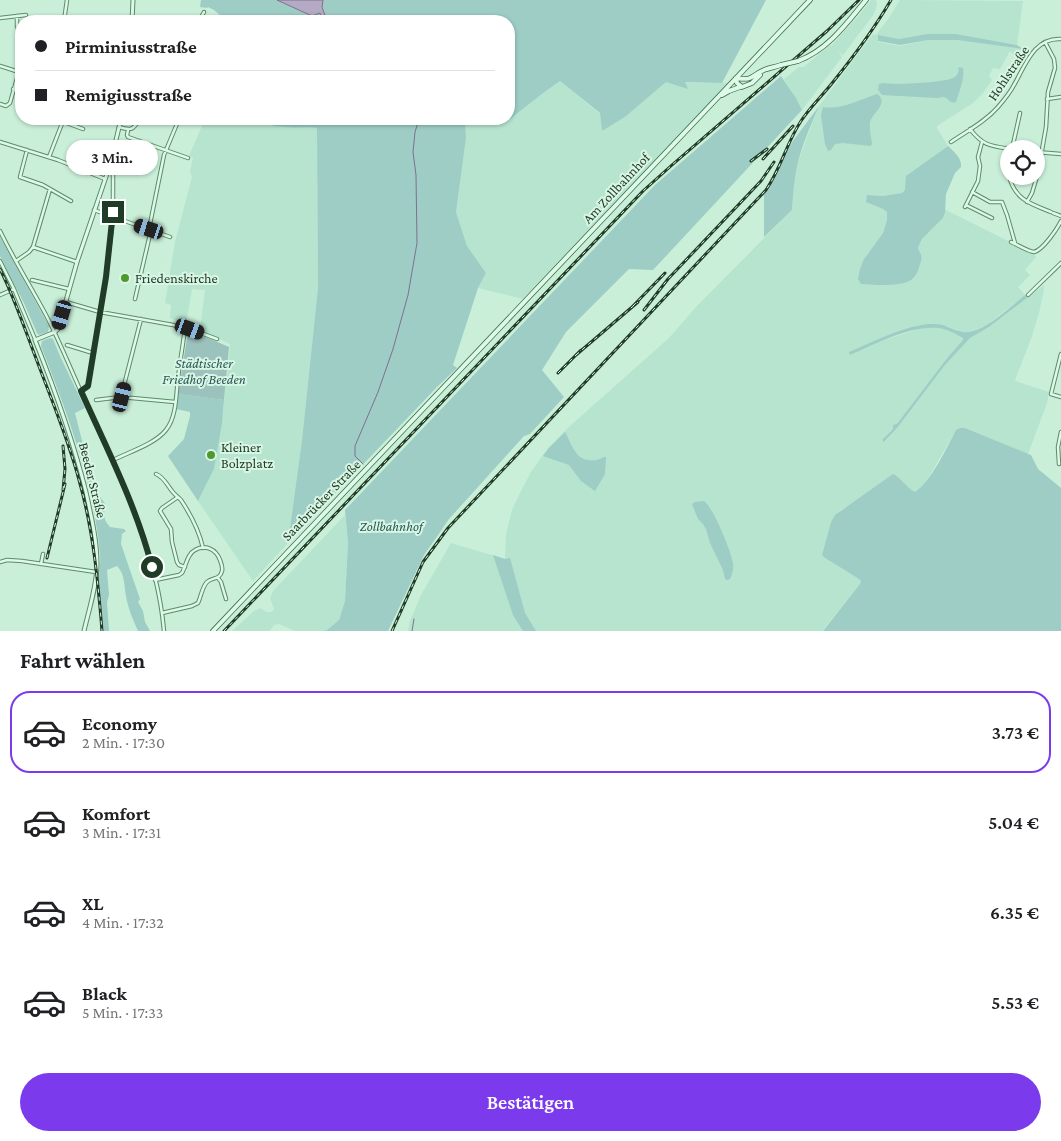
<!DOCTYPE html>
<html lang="de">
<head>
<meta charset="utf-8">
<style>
	:root { --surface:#fff; --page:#f6f6f6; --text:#202124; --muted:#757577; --line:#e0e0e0; --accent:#7c3aed }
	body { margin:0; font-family:"Crimson Pro",serif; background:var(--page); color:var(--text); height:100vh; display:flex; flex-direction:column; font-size:19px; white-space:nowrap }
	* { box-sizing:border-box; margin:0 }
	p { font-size:16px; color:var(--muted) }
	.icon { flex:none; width:28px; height:28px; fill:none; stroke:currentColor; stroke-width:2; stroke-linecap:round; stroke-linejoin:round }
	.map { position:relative; height:631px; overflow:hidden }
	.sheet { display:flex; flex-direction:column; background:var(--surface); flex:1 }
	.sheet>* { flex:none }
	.top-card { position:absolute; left:15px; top:15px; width:500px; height:110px; border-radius:20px; box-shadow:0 1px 4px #0004; display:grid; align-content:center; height:110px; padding:0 20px; background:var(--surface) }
	.buttons { position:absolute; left:1000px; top:140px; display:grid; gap:10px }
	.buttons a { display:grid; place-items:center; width:45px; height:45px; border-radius:50%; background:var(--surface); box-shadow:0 1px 4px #0004; font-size:25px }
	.end { position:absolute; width:22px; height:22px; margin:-11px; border:6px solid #213c26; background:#fff; box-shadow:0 0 0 2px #fff }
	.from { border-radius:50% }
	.bubble { position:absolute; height:35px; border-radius:18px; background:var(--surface); box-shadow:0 1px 4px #0004; font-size:16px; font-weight:600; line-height:35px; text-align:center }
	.car { position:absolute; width:15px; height:30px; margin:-15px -8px; border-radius:6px; box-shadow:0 0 4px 1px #0007; background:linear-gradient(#222 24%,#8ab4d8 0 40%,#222 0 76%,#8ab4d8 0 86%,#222 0) }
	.top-card b { display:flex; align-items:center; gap:18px; height:48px; font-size:19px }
	.top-card b+b { border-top:1px solid var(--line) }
	.top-card i { width:12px; height:12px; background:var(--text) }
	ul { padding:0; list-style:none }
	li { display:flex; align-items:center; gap:15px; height:82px; margin:0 10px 8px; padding:0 10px; border:2px solid transparent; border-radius:20px }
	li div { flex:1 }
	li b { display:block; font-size:19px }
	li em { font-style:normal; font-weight:600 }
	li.selected { border-color:var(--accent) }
	li>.icon { width:45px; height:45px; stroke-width:1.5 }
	h2 { padding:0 20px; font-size:22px; line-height:60px }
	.cta { display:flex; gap:10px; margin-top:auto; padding:10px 20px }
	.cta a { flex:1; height:58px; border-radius:30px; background:var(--accent); color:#fff; font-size:20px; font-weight:600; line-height:58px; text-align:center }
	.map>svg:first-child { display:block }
	.farmland { fill:#b6e4cf }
	.green { fill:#9dcdc5 }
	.cemetery { fill:#9bc2bc }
	.water { fill:#b4aac3; stroke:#7f7092 }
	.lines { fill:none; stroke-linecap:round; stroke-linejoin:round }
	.stream { stroke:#7f7092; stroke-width:1 }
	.minor-casing { stroke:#5d8b68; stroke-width:4.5 }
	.tertiary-casing { stroke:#5d8b68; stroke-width:5 }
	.secondary-casing { stroke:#406d4a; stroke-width:5.5 }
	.minor { stroke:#ddf9e8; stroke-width:2.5 }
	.tertiary { stroke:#ddf9e8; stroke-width:3 }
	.secondary { stroke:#ddf9e8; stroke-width:4 }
	.rail-casing { stroke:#213c26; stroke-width:3 }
	.rail { stroke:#d9f6e5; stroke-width:1; stroke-dasharray:4; stroke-linecap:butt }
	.secondary-bridge-casing { stroke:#406d4a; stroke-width:5.5; stroke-linecap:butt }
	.secondary-bridge { stroke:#ddf9e8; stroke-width:4 }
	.route { stroke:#213c26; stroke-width:6 }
	.poi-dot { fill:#4e9a2e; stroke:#d9f6e5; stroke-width:2 }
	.labels { text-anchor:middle; stroke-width:4; stroke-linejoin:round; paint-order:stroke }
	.street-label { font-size:14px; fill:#213c26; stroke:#d9f6e5 }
	.poi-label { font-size:14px; fill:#213c26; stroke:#d9f6e5; text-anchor:start }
	.park-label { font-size:14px; font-style:italic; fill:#285856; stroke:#d9f6e5 }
</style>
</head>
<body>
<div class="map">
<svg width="1061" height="631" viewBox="0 0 1061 631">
	<rect width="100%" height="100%" fill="#c9efd8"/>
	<!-- farmland -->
	<path class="farmland" d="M871 0H876L877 5 874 14 843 55 838 51 842 57 802 110 796 98 784 79 799 67H803L805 66 830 45 831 46 860 14Z
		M900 0 1023 1 1017 45 956 34H927L899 39 878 35V42L900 46 928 40H957L1032 50 1023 65 1010 51 1000 69 993 68 989 76 992 80 983 93 973 103 937 126V128L948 146 909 174 905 190 902 193 883 196 870 195 866 202 883 209 887 212V220L883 233 864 259 921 253 918 249 919 245 922 239 943 218 945 213 944 209 1034 254 1036 257 1025 270 1030 275 1018 287 1025 295 988 324 978 329 965 333 958 331 946 326 919 325 881 341 919 329 930 327 941 328 964 337 963 340 948 357 897 425H893V429L882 440 885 442 897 428 945 365 970 338 989 327 1044 285V289L1039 313 1031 339 1015 380 1018 382 1049 392 1047 403 1028 454 965 428H960L956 430 926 482 918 491 915 492 912 491 906 486 897 476 841 510 836 515 831 522 822 555 825 558 859 579 861 581 860 584 822 631H408L410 621 421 595 451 543 505 559 506 534 512 510 521 491 531 472 548 448 570 426 669 338 697 306 792 210 794 184 797 165 806 140 819 106 873 34 876 35 888 19Z
		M560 81 600 114 602 131 625 117 666 82 733 83 601 223 523 299 478 288 486 273 467 246 456 212 466 138 465 119H510L542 93Z
		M205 119H260L262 123 271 126 317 128 318 288 302 440 288 543 253 581 198 501 214 469 222 424 230 344 200 330 205 290 192 289 186 324 170 318 171 305 165 303 175 242 192 177 190 171 193 158 189 156Z
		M345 515 348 543 345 601 339 620 327 630 324 631H295L279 624 274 625 270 631H232L254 611 260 608 267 612H272L274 609 270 598 273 591Z"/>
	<!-- green -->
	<path class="green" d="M201 0H766L722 83 685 82 688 89 666 82 625 117 602 131 600 113 560 81 543 93 510 119 509 118V21H227L214 10 208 7 207 8 200 7Z
		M927 34H956L1017 45 1023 49 957 40H928L900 45 878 41V35L899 39Z
		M959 67 963 68C965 78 959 92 956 102 950 104 949 99 944 97L937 98 882 95 878 90 879 84 882 83C893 85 947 83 955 77 957 75 958 73 959 70L958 69Z
		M781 76 796 98 802 110 653 270 629 269 566 332 542 370 564 397 530 434 524 436 449 519 436 538 424 555 388 631H324L327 630 339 620 345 601 348 543 345 510 655 185Z
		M877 94C890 103 872 113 870 122 869 128 871 137 872 143L871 146 843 143 835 144 831 150 828 151 825 144 821 115 823 107C840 110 860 100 877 94Z
		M819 106C811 125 802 145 797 166 794 180 793 195 792 210L764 237V194L790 145Z
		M260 119H465L466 138 456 212 467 246 486 273 478 288 453 365 457 368 437 387 288 543 302 440 318 288 317 128C304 126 268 131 260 119Z
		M948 146C954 152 962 158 961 167L955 173 946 194 945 213 943 218 922 239 919 245 918 249C923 256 922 259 919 267 918 272 916 276 911 280 901 287 873 285 861 284L858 279 860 269 864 259 883 233 887 220V212L883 209 866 202 867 195 883 196 902 193 905 190 906 176Z
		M0 237 49 326 48 332 39 335 37 333 24 303 0 256Z
		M1025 295 1027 298 989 327 970 338 945 365 897 428 884 442 882 440 893 429V425L897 424 948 357 963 340V338C956 334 947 329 938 328 912 325 874 344 850 355L849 352C871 343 897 329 921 325 931 324 939 323 948 327 953 329 957 331 963 332 982 335 1010 307 1025 295Z
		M50 338 53 339 60 356 85 408 75 413 93 484 98 494 106 505C103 514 103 520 110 527L124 529 126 531 122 534 121 544 140 599 138 602 143 611 145 622 150 631H138C133 620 128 608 126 596 124 585 125 574 117 566L107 570 109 595 107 602 109 631H100C100 626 101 621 100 616 100 608 97 601 97 593 98 580 101 568 100 555 94 484 67 412 41 346L42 341Z
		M178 394 224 400 222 424 214 469 198 501 168 456 184 439 190 416V412L176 409Z
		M960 428H965L1031 455 1038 469 1061 488V631H823L860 584 861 581 859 579 825 558 822 555 831 522 835 515 893 474C902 478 906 488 915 492 931 482 947 447 956 430Z
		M565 432C569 439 572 448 577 454 584 462 596 462 604 457H606L605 474 595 491 581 481 569 465 543 456 549 448Z
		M704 501C713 507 731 551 733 563 734 569 732 574 730 579L727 580 725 579 723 570 710 543 706 529 703 524 698 519 692 504 695 502Z
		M493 555 505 559 510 558 525 613 536 631H523L513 615Z"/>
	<!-- cemetery -->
	<path class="cemetery" d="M188 332 208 338 229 347 224 400 178 394Z"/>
	<!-- water -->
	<path class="water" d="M277 0H323L322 7 327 21H322L320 13 312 16Z"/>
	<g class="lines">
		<!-- stream -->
		<path class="stream" d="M363 464 355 456V446L378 392 393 349 408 295 417 243 416 175 413 152 415 132 419 119
			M412 631 414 619"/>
		<defs>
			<path id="minor" d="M17 16V26L20 33 21 48
				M0 18 26 15
				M64 21 67 0
				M199 21 204 12
				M0 66 19 72
				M13 89 21 91
				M1047 99 1061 97
				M0 104 6 106 10 103 21 64
				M56 119 83 129
				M119 127C131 131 133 130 140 119
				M970 129C983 146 991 146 1011 149
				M128 130 127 135 128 137 188 158
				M0 142 58 160 105 179
				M951 142C967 131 985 122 998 107 1004 100 1010 93 1014 85 1025 66 1034 37 1061 39
				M1006 148V160L1009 175
				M1012 149 1020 113
				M27 150 20 177 43 185 71 201
				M1036 152 1061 154
				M49 157 63 121
				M81 169 87 155 93 151 112 156
				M1009 176C1015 200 1031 204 1051 212
				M972 192 990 202H1002L1007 215 1015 243
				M1027 202 1032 193 1038 173 1046 127 1048 92 1055 68 1054 59 1045 42
				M966 205 992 218
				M965 207 978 181 980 166 978 157 982 142
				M94 210 170 237
				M1053 213 1061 216
				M149 229 164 155 179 119
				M0 231C14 260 31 287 46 315 61 344 73 375 87 405 121 477 157 551 164 631
				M1011 242C1016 244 1029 252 1034 252 1043 250 1057 229 1061 221
				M33 247 77 262
				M0 261 14 289 35 339
				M16 261 29 252 33 247 50 189
				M32 280 69 289
				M0 295 14 289
				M1028 295 1061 263
				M135 299 151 230
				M66 302 100 312 173 325 190 329 217 339
				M67 345 93 353
				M1061 354 1051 394 1061 397
				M81 391 88 385 106 277 113 218V171L110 165
				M121 397 141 319
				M96 400 121 397 175 402
				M113 460C129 452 155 444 166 430 177 416 176 394 178 378 180 361 183 345 185 328
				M1059 464 1058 447 1061 432
				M156 474C164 477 167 485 172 491 175 495 178 497 181 500 191 515 199 530 203 548
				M178 497 162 508 160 511 171 529 172 542 177 562 179 565 185 567
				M0 562 7 560 22 561 96 572
				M41 564 43 554
				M218 578 221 582 226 599
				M155 580 179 575 182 573C186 566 187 554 195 550 205 544 216 549 220 560 221 563 223 567 222 571 220 580 212 577 207 582 202 587 201 597 198 603L192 606 162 613"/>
			<path id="tertiary" d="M132 21 133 0
				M84 631C89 609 97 586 97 564 97 540 91 515 86 492 73 440 55 390 35 340L55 332 58 329 77 262 110 165 121 119"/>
			<path id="secondary" d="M798 61C828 50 847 23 866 0
				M736 78C754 81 750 76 764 70 769 68 775 67 781 65
				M736 78 737 83 742 87 752 83 760 75
				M722 95 729 91 740 87
				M213 631 810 0"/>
		</defs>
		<!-- minor casing -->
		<use href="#minor" class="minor-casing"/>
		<!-- tertiary casing -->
		<use href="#tertiary" class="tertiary-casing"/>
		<!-- secondary casing -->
		<use href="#secondary" class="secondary-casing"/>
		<!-- minor -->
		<use href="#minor" class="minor"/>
		<!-- tertiary -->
		<use href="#tertiary" class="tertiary"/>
		<!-- secondary -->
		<use href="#secondary" class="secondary"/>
		<defs>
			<path id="rail" d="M763 159 793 126
				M751 161 767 149
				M0 269C15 299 25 330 37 361 52 401 68 439 79 480 93 529 98 581 102 631
				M633 306 665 273
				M644 310 668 279 761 181 774 162
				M576 355 638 302
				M558 373 581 350
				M63 490 65 469 63 446
				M47 558 65 484
				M224 631 643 191 672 165 827 31 859 0
				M392 631 423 562 448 528 766 190C781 168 787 142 801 121 810 107 823 95 833 82 854 56 874 29 891 0"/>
		</defs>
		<!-- rail casing -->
		<use href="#rail" class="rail-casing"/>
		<!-- rail -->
		<use href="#rail" class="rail"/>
		<defs>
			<path id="secondary-bridge" d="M781 65 798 61"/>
		</defs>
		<!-- secondary-bridge casing -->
		<use href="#secondary-bridge" class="secondary-bridge-casing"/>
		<!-- secondary-bridge -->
		<use href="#secondary-bridge" class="secondary-bridge"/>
	</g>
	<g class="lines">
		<!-- route -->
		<path class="route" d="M113 212 106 277 88 386 81 391C107 449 136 505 152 567"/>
	</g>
	<!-- markers -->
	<g class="poi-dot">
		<circle cx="125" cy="278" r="5"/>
		<circle cx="211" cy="455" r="5"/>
	</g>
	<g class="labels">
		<!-- street labels -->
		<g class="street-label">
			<text transform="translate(1008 73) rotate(-56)" y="5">Hohlstraße</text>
			<text transform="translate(616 188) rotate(-47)" y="5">Am Zollbahnhof</text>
			<text transform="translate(93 480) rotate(76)" y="5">Beeder Straße</text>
			<text transform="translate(321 500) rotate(-46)" y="5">Saarbrücker Straße</text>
		</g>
		<!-- poi labels -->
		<g class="poi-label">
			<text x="135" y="283">Friedenskirche</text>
			<text x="221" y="452">Kleiner<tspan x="221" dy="16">Bolzplatz</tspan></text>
		</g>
		<!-- park labels -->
		<g class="park-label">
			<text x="204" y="368">Städtischer<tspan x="204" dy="16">Friedhof Beeden</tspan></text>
			<text x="391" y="531">Zollbahnhof</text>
		</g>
	</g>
</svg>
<div class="buttons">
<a><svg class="icon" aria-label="locate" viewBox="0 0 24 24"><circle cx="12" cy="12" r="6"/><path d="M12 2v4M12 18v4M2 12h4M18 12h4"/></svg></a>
</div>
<i class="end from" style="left:152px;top:567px"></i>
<i class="end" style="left:113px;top:212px"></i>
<div class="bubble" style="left:66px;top:140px;width:92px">3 Min.</div>
<i class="car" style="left:149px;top:229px;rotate:288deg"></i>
<i class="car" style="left:62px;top:315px;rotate:196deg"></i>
<i class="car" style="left:190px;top:329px;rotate:110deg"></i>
<i class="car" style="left:122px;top:397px;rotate:14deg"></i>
<div class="top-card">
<b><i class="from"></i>Pirminiusstraße</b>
<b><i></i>Remigiusstraße</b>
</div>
</div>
<section class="sheet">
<h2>Fahrt wählen</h2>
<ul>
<li class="selected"><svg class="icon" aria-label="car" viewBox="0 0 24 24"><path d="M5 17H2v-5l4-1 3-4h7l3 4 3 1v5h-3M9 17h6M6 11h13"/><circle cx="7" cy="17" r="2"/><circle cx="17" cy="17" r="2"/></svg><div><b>Economy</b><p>2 Min. · 17:30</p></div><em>3.73 €</em></li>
<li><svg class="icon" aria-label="car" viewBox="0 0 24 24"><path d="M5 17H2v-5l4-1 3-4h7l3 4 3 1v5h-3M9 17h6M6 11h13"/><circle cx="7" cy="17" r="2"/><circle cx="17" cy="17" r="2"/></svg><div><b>Komfort</b><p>3 Min. · 17:31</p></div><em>5.04 €</em></li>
<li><svg class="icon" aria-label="car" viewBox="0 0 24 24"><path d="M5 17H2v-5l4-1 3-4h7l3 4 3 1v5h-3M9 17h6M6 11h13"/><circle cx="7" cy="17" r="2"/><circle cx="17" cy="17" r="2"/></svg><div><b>XL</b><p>4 Min. · 17:32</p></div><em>6.35 €</em></li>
<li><svg class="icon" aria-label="car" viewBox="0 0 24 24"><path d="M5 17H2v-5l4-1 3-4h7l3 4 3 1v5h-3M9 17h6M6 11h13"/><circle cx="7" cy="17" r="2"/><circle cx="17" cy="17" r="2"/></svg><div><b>Black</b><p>5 Min. · 17:33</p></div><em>5.53 €</em></li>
</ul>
<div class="cta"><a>Bestätigen</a></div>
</section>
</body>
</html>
